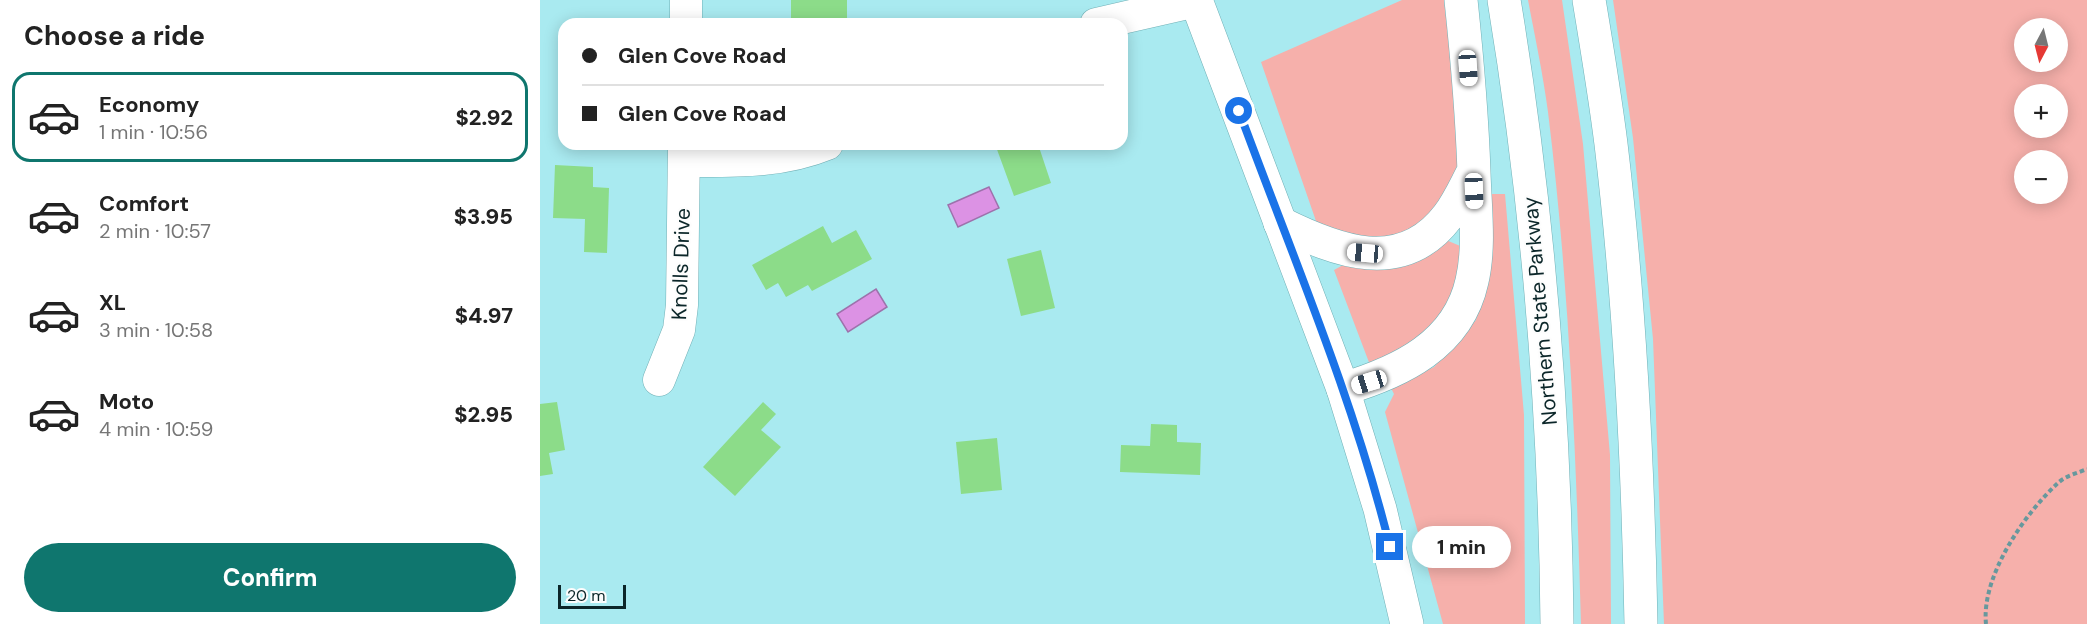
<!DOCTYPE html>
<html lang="en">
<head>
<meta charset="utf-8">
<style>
	:root { --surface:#fff; --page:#f6f6f6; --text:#222; --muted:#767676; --line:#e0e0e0; --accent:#0f766e }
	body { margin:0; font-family:"DM Sans",sans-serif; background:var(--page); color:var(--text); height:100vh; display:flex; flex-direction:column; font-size:22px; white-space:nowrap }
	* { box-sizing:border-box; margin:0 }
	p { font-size:20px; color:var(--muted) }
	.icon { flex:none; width:33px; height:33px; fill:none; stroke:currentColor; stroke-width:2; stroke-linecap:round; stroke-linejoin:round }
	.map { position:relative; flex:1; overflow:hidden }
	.details { display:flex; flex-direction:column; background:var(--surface); width:540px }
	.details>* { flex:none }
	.top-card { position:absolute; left:18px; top:18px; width:570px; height:132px; border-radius:18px; box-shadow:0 3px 15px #0003; display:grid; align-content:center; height:132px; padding:0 24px; background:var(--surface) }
	.needle { width:39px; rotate:187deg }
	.buttons { position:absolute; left:1474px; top:18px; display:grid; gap:12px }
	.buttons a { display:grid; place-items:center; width:54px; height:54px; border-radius:50%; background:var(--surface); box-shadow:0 3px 15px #0003; font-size:30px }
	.scale { position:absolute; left:18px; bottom:15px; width:68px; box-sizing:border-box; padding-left:6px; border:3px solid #0b2629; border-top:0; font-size:16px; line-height:21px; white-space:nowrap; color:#0b2629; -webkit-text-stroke:4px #fdfdfd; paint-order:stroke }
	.end { position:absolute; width:27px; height:27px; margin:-14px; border:8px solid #1a73e8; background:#fff; box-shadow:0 0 0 3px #fff }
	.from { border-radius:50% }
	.bubble { position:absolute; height:42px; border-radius:21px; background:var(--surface); box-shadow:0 3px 15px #0003; font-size:20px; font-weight:800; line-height:42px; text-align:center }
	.car { position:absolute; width:18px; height:36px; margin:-18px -9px; border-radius:8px; box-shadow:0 0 4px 2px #0007; background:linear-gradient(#fff 24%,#345 0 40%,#fff 0 76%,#345 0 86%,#fff 0) }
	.top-card b { display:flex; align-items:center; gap:21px; height:57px; font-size:22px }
	.top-card b+b { border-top:2px solid var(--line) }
	.top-card i { width:15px; height:15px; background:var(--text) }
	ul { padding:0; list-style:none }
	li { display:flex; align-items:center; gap:18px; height:90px; margin:0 12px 9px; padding:0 12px; border:3px solid transparent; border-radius:18px }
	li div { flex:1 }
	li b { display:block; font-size:22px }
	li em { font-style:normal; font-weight:800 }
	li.selected { border-color:var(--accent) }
	li>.icon { width:54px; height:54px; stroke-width:1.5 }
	h2 { padding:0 24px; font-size:27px; line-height:72px }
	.action { display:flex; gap:12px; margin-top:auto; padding:12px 24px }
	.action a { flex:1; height:69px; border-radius:36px; background:var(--accent); color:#fff; font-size:24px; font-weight:800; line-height:69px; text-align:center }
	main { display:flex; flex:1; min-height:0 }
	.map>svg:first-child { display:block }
	.green { fill:#f6b0ab; fill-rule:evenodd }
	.water { fill:#dc92e4; stroke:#9d72ac; stroke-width:1.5 }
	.building { fill:#8cdc89 }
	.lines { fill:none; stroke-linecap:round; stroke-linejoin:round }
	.minor-casing { stroke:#71b0b6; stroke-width:33 }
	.major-casing { stroke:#71b0b6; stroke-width:34 }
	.highway-casing { stroke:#71b0b6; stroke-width:34 }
	.path { stroke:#67989d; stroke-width:4; stroke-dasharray:4.5 3; stroke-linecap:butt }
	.minor { stroke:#fff; stroke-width:32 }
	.major { stroke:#fff; stroke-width:33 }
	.highway { stroke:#fff; stroke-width:33 }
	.route { stroke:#1a73e8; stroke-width:8 }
	.labels { text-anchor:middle; stroke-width:4.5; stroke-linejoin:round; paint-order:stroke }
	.street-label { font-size:21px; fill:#0b2629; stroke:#fdfdfd }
</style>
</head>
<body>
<main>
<section class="details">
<h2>Choose a ride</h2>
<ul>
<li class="selected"><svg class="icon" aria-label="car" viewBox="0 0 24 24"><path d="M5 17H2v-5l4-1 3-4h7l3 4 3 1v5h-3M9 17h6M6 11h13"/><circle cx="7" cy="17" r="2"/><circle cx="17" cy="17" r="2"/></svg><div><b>Economy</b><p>1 min · 10:56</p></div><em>$2.92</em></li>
<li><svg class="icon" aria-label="car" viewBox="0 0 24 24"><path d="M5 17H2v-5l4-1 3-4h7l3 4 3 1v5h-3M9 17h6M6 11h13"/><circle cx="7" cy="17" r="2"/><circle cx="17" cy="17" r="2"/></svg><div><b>Comfort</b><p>2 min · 10:57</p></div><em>$3.95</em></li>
<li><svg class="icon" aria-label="car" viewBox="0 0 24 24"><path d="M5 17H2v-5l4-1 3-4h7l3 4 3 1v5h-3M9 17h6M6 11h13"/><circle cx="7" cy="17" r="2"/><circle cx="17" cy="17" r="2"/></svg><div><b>XL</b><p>3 min · 10:58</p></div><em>$4.97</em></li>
<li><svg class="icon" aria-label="car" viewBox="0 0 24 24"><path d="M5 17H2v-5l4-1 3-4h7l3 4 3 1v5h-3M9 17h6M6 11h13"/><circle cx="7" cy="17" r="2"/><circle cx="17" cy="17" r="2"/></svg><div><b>Moto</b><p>4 min · 10:59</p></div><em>$2.95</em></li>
</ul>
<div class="action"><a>Confirm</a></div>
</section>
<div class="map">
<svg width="1547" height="624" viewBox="0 0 1547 624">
	<rect width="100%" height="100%" fill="#a9eaf0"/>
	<!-- green -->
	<path class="green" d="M862 0H904C909 49 922 117 917 165 915 180 904 198 894 209 859 250 822 240 777 224L721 62Z
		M988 0H1022L1043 144 1070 455 1071 624H1041C1036 453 1029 282 1008 112 1003 74 995 37 988 0Z
		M1073 0H1547V624H1124L1113 339 1093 138ZM1485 28H1518V62H1485ZM1518 94V128H1485V94ZM1518 160V194H1485V160Z
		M946 194H965L984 415 985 624H903L845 412 854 394 851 388 894 367 936 320 943 273Z
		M906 240 925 248 905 320 873 352 830 365 794 270 805 264Z"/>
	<!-- water -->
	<path class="water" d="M449 187 459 208 418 227 408 205Z
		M336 289 347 307 308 332 297 314Z"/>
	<!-- building -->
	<path class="building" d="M251 0H307V24H208V19L251 20Z
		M455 144H498L511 183 474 196Z
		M15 165 53 167V187L69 188 67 253 44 252 45 219 13 218Z
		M283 226 292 243 316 230 332 259 272 291 268 285 246 297 238 283 226 290 212 265Z
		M501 250 515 308 481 316 467 259Z
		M17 402 25 450 9 453 13 474 0 476V404Z
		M223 402 236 414 221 430 241 447 195 496 163 467Z
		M611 424 637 425V442L661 443 660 475 580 472 581 445 610 446Z
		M457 438 462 490 421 494 416 442Z"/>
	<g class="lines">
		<defs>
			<path id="minor" d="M146 24V0
				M556 24 657 1
				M144 161C193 161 241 163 287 144
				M119 380 139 330 142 305 144 144"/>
			<path id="major" d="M656 0 803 389 840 509 867 624"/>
			<path id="highway" d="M964 0C998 206 1015 415 1017 624
				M1049 0C1057 48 1065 96 1071 144 1090 303 1098 464 1101 624
				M740 223C796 251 862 277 908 216 918 203 925 187 933 172
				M803 389C860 372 918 345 932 281 940 247 935 208 934 172 932 115 927 57 921 0"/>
		</defs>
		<!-- minor casing -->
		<use href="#minor" class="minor-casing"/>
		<!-- major casing -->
		<use href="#major" class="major-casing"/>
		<!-- highway casing -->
		<use href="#highway" class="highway-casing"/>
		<!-- path -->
		<path class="path" d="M1446 624C1441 577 1484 514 1518 483 1525 476 1538 473 1547 469"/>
		<!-- minor -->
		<use href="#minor" class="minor"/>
		<!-- major -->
		<use href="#major" class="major"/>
		<!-- highway -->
		<use href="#highway" class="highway"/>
	</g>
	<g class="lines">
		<!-- route -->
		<path class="route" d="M699 111C752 255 813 397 850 547"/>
	</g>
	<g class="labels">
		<!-- street labels -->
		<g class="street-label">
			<text transform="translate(141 264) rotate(-88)" y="7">Knolls Drive</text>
			<text transform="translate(1000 311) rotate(-95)" y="7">Northern State Parkway</text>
		</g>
	</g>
</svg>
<div class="buttons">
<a><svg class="needle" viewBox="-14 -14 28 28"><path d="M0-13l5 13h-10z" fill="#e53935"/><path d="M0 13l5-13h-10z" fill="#767676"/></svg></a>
<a>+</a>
<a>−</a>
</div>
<div class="scale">20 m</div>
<i class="end from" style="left:699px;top:111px"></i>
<i class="end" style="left:850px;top:547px"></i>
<div class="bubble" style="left:872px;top:526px;width:99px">1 min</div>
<i class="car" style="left:928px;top:68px;rotate:176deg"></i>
<i class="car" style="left:934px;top:191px;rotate:178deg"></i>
<i class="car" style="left:825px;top:253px;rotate:275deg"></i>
<i class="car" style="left:829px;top:382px;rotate:253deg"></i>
<div class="top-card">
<b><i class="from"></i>Glen Cove Road</b>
<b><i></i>Glen Cove Road</b>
</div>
</div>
</main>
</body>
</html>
